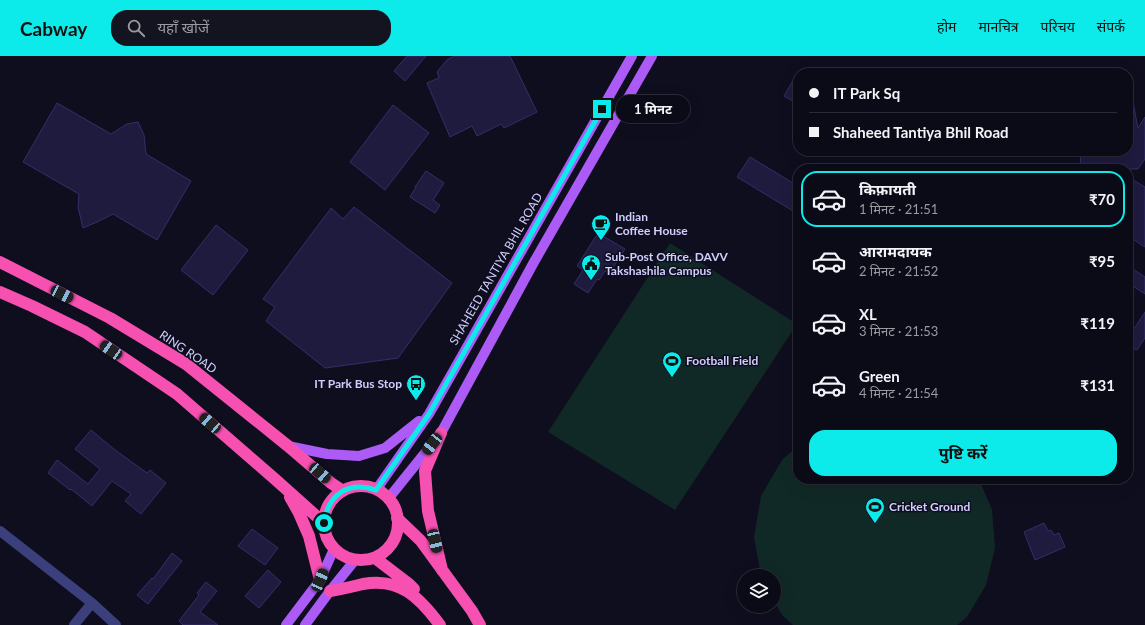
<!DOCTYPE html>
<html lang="hi">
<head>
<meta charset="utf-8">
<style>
	:root { --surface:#0b0a17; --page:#141320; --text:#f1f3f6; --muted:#9a9aa1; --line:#2b2b36; --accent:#0cebea }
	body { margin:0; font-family:Lato,"Noto Sans Devanagari",sans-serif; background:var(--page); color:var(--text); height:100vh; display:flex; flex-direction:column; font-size:15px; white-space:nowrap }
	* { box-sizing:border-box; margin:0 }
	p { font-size:13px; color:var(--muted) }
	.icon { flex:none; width:22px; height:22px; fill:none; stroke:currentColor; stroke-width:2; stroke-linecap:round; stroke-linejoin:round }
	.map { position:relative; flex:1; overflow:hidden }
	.panel { position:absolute; left:793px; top:108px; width:340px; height:320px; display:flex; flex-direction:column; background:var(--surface); border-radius:16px; box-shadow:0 4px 16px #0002,0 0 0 1px var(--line) }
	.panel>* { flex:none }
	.top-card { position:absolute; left:793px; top:12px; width:340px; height:88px; border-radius:16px; box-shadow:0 4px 16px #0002,0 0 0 1px var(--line); display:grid; align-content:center; height:88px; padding:0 16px; background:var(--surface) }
	.buttons { position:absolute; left:737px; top:513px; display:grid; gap:8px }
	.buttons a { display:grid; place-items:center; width:44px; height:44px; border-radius:50%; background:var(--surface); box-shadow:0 4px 16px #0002,0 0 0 1px var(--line); font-size:20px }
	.end { position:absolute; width:18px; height:18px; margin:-9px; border:5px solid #0cebea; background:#111; box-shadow:0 0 0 2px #111 }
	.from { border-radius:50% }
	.bubble { position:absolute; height:28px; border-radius:14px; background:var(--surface); box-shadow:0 4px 16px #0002,0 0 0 1px var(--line); font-size:13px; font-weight:700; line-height:28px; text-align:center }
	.car { position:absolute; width:12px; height:24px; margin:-12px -6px; border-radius:5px; box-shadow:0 0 3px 1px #0007; background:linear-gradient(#222 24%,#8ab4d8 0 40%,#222 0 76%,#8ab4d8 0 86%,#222 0) }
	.top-card b { display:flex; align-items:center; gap:14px; height:38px; font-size:15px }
	.top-card b+b { border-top:1px solid var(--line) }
	.top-card i { width:10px; height:10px; background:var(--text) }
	ul { padding:7px 0 0; list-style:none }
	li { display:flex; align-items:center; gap:12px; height:56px; margin:0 8px 6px; padding:0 8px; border:2px solid transparent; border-radius:16px }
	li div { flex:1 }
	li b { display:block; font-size:15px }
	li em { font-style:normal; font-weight:700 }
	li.selected { border-color:var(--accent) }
	li>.icon { width:36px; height:36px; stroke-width:1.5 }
	.action { display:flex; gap:8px; margin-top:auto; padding:8px 16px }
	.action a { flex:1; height:46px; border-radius:16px; background:var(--accent); color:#111; font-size:16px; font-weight:700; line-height:46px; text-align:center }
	header { display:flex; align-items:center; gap:24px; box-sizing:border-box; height:56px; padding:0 20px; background:var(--accent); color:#111 }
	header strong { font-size:19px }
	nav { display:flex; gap:22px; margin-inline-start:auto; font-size:14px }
	.search { width:280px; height:36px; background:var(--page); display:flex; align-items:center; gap:10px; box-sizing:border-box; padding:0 14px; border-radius:16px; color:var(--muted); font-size:15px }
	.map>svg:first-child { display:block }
	.green { fill:#112926 }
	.building { fill:#1e1b3f; stroke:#342e6a }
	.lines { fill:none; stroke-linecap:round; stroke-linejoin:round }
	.minor { stroke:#3b3f7c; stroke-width:10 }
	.major { stroke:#ad5bf7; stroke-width:10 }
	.highway { stroke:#f650b1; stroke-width:12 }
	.route { stroke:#0cebea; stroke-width:5 }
	.labels { text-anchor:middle; stroke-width:3; stroke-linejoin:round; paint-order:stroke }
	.poi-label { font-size:12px; font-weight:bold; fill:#cfcefd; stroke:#0f0e1f; text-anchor:start }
	.street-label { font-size:12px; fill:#cfcefd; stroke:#0f0e1f }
</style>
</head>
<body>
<header>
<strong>Cabway</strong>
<div class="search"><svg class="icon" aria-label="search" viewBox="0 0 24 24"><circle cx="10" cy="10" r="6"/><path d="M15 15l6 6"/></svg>यहाँ खोजें</div>
<nav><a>होम</a><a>मानचित्र</a><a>परिचय</a><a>संपर्क</a></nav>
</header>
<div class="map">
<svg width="1145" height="569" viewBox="0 0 1145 569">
	<rect width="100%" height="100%" fill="#0f0e1f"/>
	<!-- green -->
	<path class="green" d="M670 187 797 268 675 454 548 376Z
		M798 390V423H979L992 454 995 492 986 529 967 561 957 569H793L782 559 774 545V520H761L754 481 761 440 782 404Z"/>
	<!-- building -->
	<path class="building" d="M407 0H426L405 25 394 15Z
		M454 0H510L537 56 504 72 501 68 477 80 472 70 450 81 427 27 439 22 437 16 447 4Z
		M798 16V48L784 40Z
		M1132 41 1138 72 1145 61V103L1138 113H1081L1080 95H1128V42Z
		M57 47 111 78 127 68 138 66 144 79 146 98 191 125 157 184 113 158 97 166 83 172 78 151 79 138 23 106Z
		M393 49 429 77 385 134 350 106Z
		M750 101 798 130V158L737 121Z
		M426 115 444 127 433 144 440 149 435 157 410 141 416 131H415Z
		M1128 121 1145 131V191L1128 180Z
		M354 151 452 227 398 302 325 312 266 265 275 251 263 243 331 152 343 163Z
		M216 169 248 194 213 239 181 214Z
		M598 177 625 193 609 218 605 215 599 224 597 223 588 237 574 228 583 214 577 210Z
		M1128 210 1145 221V238L1128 227Z
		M1145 256V282L1137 294 1128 289V282Z
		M91 374 115 394 147 417 150 414 166 427 141 458 125 445 131 438 112 425 92 450 71 433 70 434 48 417 57 404 88 428 100 413 75 393Z
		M1044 467 1048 475 1051 474 1054 479 1059 477 1065 491 1035 504 1024 476Z
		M252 473 278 492 265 509 238 490Z
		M172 497 182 505 148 548 137 539 152 522 153 523Z
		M268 514 281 526 259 552 245 540Z
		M206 526 217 535 200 556 218 569H183L179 565 199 539 197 537Z"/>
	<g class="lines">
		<!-- minor -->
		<path class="minor" d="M0 475 92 547 74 569
			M92 547 116 569"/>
		<!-- major -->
		<path class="major" d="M288 390 327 398 359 400 385 392 419 365
			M376 434 429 358 632 0
			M388 443 441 377 534 206 652 0
			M286 569 320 524 334 493
			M305 569 330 535 355 504"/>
		<!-- highway -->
		<path class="highway" d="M0 206 110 262 186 308 288 390 331 427 343 435
			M0 236 32 250 85 276 177 338 276 424 324 467
			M441 377 425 415 428 455 442 514
			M324 467a37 37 0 1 1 74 0a37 37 0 1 1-74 0Z
			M290 441 299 457 309 480 320 524
			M397 462 421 485 472 555 480 569
			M375 502 409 528 414 533
			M330 535C341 533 352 531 363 528 400 521 420 542 440 569"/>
	</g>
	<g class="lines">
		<!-- route -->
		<path class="route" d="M324 467C328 438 348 425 376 434L429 358 602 53"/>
	</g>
	<!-- icons -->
	<defs>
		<symbol id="cafe-pin" viewBox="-11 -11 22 30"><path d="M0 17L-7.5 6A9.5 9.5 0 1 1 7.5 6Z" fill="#0cebea" stroke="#0f0e1f"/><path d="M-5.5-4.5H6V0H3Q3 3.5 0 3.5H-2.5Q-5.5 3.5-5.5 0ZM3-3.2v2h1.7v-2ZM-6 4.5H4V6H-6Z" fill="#111"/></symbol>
		<symbol id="civic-pin" viewBox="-11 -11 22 30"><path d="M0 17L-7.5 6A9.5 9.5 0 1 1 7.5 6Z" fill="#0cebea" stroke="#0f0e1f"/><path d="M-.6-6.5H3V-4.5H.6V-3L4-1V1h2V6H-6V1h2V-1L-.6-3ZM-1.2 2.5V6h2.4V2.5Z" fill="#111"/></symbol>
		<symbol id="stadium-pin" viewBox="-11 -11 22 30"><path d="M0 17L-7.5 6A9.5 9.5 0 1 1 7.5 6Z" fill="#0cebea" stroke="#0f0e1f"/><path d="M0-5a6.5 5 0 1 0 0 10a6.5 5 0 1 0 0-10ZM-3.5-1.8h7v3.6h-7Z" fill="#111"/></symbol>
		<symbol id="bus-pin" viewBox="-11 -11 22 30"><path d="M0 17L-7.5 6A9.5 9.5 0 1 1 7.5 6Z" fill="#0cebea" stroke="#0f0e1f"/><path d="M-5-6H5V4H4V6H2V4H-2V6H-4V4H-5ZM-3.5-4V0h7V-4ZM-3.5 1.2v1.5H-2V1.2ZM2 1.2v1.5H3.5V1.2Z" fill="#111"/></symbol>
	</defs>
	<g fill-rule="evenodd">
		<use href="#cafe-pin" x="590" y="157" width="22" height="30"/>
		<use href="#civic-pin" x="580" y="197" width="22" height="30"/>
		<use href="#stadium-pin" x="661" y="294" width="22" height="30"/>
		<use href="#bus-pin" x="405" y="317" width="22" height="30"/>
		<use href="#stadium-pin" x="864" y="440" width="22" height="30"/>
	</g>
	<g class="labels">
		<!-- poi labels -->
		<g class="poi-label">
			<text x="615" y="165">Indian<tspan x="615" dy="14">Coffee House</tspan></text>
			<text x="605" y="205">Sub-Post Office, DAVV<tspan x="605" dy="14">Takshashila Campus</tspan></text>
			<text x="686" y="309">Football Field</text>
			<text x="402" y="332" text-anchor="end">IT Park Bus Stop</text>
			<text x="889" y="455">Cricket Ground</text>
		</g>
		<!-- street labels -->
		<g class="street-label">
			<text transform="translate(496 213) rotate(-60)" y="4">SHAHEED TANTIYA BHIL ROAD</text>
			<text transform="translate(188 296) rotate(34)" y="4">RING ROAD</text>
		</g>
	</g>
</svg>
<div class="buttons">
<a><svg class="icon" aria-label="layers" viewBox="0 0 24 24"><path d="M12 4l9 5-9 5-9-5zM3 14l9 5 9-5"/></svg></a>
</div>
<i class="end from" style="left:324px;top:467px"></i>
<i class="end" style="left:602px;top:53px"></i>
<div class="bubble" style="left:616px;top:39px;width:74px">1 मिनट</div>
<i class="car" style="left:62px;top:238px;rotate:117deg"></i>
<i class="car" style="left:111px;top:294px;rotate:304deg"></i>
<i class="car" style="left:210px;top:367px;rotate:311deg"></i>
<i class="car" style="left:432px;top:388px;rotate:218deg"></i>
<i class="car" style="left:320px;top:417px;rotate:131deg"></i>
<i class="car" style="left:435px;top:485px;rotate:167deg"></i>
<i class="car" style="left:320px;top:524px;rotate:24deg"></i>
<div class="top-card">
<b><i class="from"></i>IT Park Sq</b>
<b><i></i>Shaheed Tantiya Bhil Road</b>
</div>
<section class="panel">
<ul>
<li class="selected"><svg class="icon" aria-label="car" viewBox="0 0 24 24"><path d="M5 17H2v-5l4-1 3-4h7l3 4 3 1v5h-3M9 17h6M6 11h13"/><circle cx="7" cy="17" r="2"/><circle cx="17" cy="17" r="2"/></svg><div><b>किफ़ायती</b><p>1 मिनट · 21:51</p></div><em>₹70</em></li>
<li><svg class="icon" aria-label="car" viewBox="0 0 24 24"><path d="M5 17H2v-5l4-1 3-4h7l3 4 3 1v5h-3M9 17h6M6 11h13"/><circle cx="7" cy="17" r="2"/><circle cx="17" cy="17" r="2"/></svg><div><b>आरामदायक</b><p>2 मिनट · 21:52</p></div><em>₹95</em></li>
<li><svg class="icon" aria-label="car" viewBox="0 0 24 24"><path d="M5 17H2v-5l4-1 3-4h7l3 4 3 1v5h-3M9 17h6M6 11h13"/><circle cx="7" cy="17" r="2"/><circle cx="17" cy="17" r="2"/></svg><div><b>XL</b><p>3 मिनट · 21:53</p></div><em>₹119</em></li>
<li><svg class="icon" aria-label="car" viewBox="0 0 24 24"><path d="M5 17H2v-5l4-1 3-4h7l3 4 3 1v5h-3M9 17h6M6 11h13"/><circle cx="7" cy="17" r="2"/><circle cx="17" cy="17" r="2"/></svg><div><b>Green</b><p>4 मिनट · 21:54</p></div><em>₹131</em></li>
</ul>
<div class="action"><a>पुष्टि करें</a></div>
</section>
</div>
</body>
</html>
